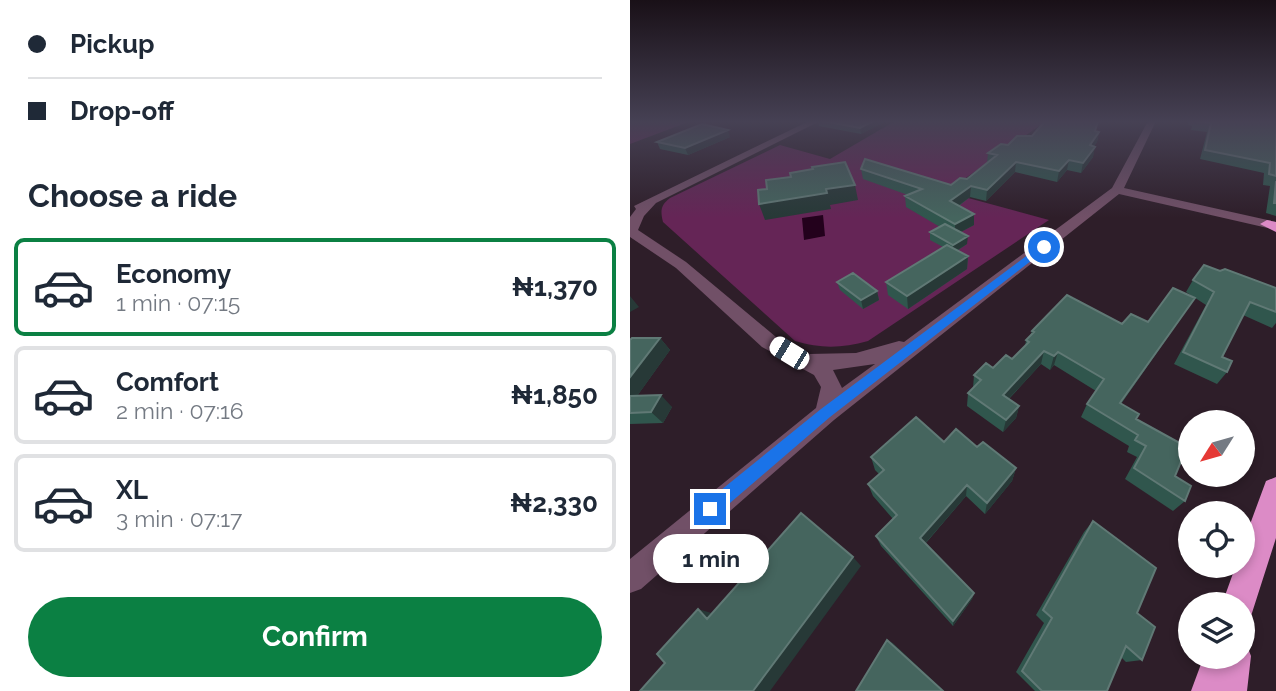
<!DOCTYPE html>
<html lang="en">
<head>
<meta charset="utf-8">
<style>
	:root { --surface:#fff; --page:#f2f2f3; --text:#1f2937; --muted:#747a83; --line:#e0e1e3; --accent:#0b8043 }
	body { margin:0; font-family:Raleway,sans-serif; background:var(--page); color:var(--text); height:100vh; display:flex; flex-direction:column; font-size:26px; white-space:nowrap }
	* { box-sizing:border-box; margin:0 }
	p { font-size:23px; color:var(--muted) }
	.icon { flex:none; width:38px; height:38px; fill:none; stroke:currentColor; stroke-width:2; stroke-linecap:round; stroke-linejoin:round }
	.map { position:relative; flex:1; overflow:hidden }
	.drawer { display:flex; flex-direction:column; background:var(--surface); width:630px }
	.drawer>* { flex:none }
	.guide { display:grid; align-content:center; height:154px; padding:0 28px; background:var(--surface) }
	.needle { width:46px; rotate:233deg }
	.controls { position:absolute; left:548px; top:410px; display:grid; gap:14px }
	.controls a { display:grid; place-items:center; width:77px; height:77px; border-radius:50%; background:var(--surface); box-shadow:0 4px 10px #0003; font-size:35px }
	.end { position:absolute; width:32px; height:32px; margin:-16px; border:9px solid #1a73e8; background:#fff; box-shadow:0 0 0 4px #fff }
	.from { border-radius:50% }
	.bubble { position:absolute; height:49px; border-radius:24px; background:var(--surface); box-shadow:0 4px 10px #0003; font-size:23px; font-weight:700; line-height:49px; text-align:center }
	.car { position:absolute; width:21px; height:42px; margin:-21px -10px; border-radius:9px; box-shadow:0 0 5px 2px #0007; background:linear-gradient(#fff 24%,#345 0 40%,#fff 0 76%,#345 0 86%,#fff 0) }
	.guide b { display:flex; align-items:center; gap:24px; height:66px; font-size:26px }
	.guide b+b { border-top:2px solid var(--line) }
	.guide i { width:18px; height:18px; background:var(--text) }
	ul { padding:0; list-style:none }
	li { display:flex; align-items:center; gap:21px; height:98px; margin:0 14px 10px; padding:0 14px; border:4px solid var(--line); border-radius:10px }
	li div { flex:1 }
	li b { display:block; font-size:26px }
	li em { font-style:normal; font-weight:700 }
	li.selected { border-color:var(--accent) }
	li>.icon { width:63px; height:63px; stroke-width:1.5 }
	h2 { padding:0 28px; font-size:32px; line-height:84px }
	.button { display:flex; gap:14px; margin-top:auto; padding:14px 28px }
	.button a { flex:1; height:80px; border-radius:42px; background:var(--accent); color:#fff; font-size:28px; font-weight:700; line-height:80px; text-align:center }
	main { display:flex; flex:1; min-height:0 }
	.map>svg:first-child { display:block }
	.green { fill:#652556 }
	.water { fill:#23011c }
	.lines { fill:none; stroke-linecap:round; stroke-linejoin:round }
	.minor { fill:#715067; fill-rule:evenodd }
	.highway { fill:#dc8bc6; fill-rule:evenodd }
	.wall { fill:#30564d }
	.shaded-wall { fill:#273937 }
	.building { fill:#45655e; stroke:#607975; stroke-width:2 }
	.route { fill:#1a73e8 }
</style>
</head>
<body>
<main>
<section class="drawer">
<div class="guide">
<b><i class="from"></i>Pickup</b>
<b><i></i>Drop-off</b>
</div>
<h2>Choose a ride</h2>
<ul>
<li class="selected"><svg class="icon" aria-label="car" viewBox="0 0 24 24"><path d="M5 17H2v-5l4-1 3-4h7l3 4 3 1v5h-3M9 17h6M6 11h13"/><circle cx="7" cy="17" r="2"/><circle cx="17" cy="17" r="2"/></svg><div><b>Economy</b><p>1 min · 07:15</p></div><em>₦1,370</em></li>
<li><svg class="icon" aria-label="car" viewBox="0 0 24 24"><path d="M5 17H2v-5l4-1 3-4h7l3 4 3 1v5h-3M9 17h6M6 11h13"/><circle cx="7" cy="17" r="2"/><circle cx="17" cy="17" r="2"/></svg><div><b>Comfort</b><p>2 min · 07:16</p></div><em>₦1,850</em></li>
<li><svg class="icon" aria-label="car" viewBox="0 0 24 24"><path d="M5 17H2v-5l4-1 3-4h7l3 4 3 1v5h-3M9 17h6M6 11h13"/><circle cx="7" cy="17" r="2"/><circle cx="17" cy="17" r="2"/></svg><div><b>XL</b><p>3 min · 07:17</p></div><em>₦2,330</em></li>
</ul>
<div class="button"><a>Confirm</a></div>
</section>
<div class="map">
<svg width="646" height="691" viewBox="0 0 646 691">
	<rect width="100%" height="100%" fill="#2e1e29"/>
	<!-- green -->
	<path class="green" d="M0 121H61L0 144Z
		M265 121H416L316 192 419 220 238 341C212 348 192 349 165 341L33 222C30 210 31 205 40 198L150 145 200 159Z"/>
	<!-- water -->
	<path class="water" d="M193 215 195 236 174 240 172 218Z"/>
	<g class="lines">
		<!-- minor -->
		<path class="minor" d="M179 121H190L26 203 14 216 8 230 56 262 146 337 179 354 226 353 269 341 274 342 482 188 518 121H526L494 188 646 222V230L489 194 204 420 11 589 0 593V559L186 408 191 387 184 375 132 347 46 268 0 237V217L6 209 4 206ZM245 364 212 388 203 370Z"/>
		<!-- highway -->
		<path class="highway" d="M637 220 646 222V232L630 224Z
			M646 477V538L621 616 612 620V604H592L606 565H612V546L636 481Z
			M612 642 616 643 621 656 617 691H561L574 656H612Z"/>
	</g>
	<!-- wall -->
	<path class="wall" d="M187 121H256L231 134 189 126Z
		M415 121H469L465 131 469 132 467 142 464 146 463 157 451 173 437 170 427 182 385 172 356 201 340 197 329 206 344 214V225L331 232 337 244 327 251 338 256 337 269 278 309 258 295 256 282 313 247 300 240V232L310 227 276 207 275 196 278 195 233 179 231 169 321 185 337 179 357 163 358 153 402 136Z
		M559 121H646V216L636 213 640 186 633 185 634 173 570 159 577 132 561 130 562 126 558 125Z
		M100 137 58 155 30 149 27 142Z
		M590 271 646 288V323L642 328 613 315 592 357 597 372 587 384 544 364 576 305 556 292 563 280Z
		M207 282 247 291 249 300 233 309 210 290Z
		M565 298 491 404 506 419 545 476 555 501 543 511 495 479 507 457 497 452 499 446 451 417 457 404 466 391 424 365 420 370 411 364 379 399 389 406 386 418 373 432 337 406 338 393 343 388 344 375 382 359 395 347 396 340 400 336 402 331 518 322Z
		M30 338 40 350 7 396 42 407 33 423 0 424V340Z
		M314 442 347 447 386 468 382 481 355 514 336 496 296 543 344 593 342 599 323 626 251 546 246 536 263 519 243 496 238 484 249 474 245 470 241 457Z
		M463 521 507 613 512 660 496 662 491 657 477 691H405L386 672 414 623 406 615 454 532Z"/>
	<!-- shaded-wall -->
	<path class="shaded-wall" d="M243 121H256L231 134 230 128Z
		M98 130 100 137 58 155 55 148Z
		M469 132 467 142 458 155 460 145Z
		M465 147 463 157 451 173 453 163Z
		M439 160 437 170 427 182 429 171Z
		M386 162 385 172 356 201 357 190Z
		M225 185 228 200 200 205 201 209 135 220 129 204 196 189Z
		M341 186 340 197 320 212V201Z
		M344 214V225L325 235V224Z
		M338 236 337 244 323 253V245Z
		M338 256 337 269 278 309 277 296Z
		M247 291 249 300 233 309 231 300Z
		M0 296 9 307 0 312Z
		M565 298 556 311 482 416 490 403Z
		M30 338 40 350 0 406V377Z
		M414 351 411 364 371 407 373 395Z
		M428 352 424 365 420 370 424 356Z
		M31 395 42 407 33 423 21 412Z
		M389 406 386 418 373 432 376 420Z
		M386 468 382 481 355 514 357 503Z
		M337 485 336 496 292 547 290 538Z
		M223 557 231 566 140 691H123Z
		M344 593 342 599 323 626V621Z
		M68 609 88 615 77 619Z
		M257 640 263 643 314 691H313Z"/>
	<!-- building -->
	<path class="building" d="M193 121H243L230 128Z
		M415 121H468L465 131 469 132 460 145 465 147 453 163 439 160 429 171 386 162 357 190 341 186 320 201 344 214 325 224 275 196 292 189 231 169 235 159 321 185 330 178 337 179 367 155 358 153 371 144 378 145 387 136H402Z
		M566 121H646V176L639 174 640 163 575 150 581 123Z
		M72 124 98 130 55 148 27 142Z
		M215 162 225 185 196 189 197 193 129 204 128 190 137 189 136 180 161 177 160 173 183 169 182 167Z
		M646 181V203H644Z
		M315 224 338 236 323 245 300 232Z
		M317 245 338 256 277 296 256 282Z
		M574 265 590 271 595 269 646 288V312L620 302 592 357 602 361 597 372 553 352 584 292 563 280Z
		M223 273 247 291 231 300 207 282Z
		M543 288 565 298 490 403 509 414 506 419 557 447 545 476 561 486 555 501 504 468 516 446 505 440 508 435 457 404 474 379 428 352 424 356 414 351 373 395 389 406 376 420 338 393 351 380 344 375 356 363 363 368 376 355 382 359 399 342 396 340 404 332 402 331 437 295 492 324 501 314 518 322Z
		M2 338H30L0 377V340Z
		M31 395 21 412 0 413V396Z
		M286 417 314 442 326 429 347 447 353 442 386 468 357 503 337 485 290 538 344 593 323 621 246 536 267 515 238 484 254 470 241 457Z
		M171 513 223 557 123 691H10L35 663 27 654 68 609 77 619Z
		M463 521 526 568 507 613 525 627 512 660 496 646 477 691H412L392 671 422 618 413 610Z
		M257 640 313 691H226Z"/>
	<!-- sky -->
	<linearGradient id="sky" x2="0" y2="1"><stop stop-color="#191017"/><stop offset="0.56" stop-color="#464154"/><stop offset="1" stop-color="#464154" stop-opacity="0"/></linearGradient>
	<rect width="646" height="218" fill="url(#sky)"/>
	<!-- route -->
	<path class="route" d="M411 245 419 247 200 417 86 515 80 517 75 515 72 509 75 503 191 409Z"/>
</svg>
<div class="controls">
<a><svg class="needle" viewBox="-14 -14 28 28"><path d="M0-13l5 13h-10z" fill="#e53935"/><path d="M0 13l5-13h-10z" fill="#747a83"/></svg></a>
<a><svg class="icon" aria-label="locate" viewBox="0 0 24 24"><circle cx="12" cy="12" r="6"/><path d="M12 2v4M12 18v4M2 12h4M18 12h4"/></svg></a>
<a><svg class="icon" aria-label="layers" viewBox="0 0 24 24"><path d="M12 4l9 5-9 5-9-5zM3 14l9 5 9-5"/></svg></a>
</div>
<i class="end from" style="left:414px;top:247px"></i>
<i class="end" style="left:80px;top:509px"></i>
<div class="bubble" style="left:23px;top:534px;width:116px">1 min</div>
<i class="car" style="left:159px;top:353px;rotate:301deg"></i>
</div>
</main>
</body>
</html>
